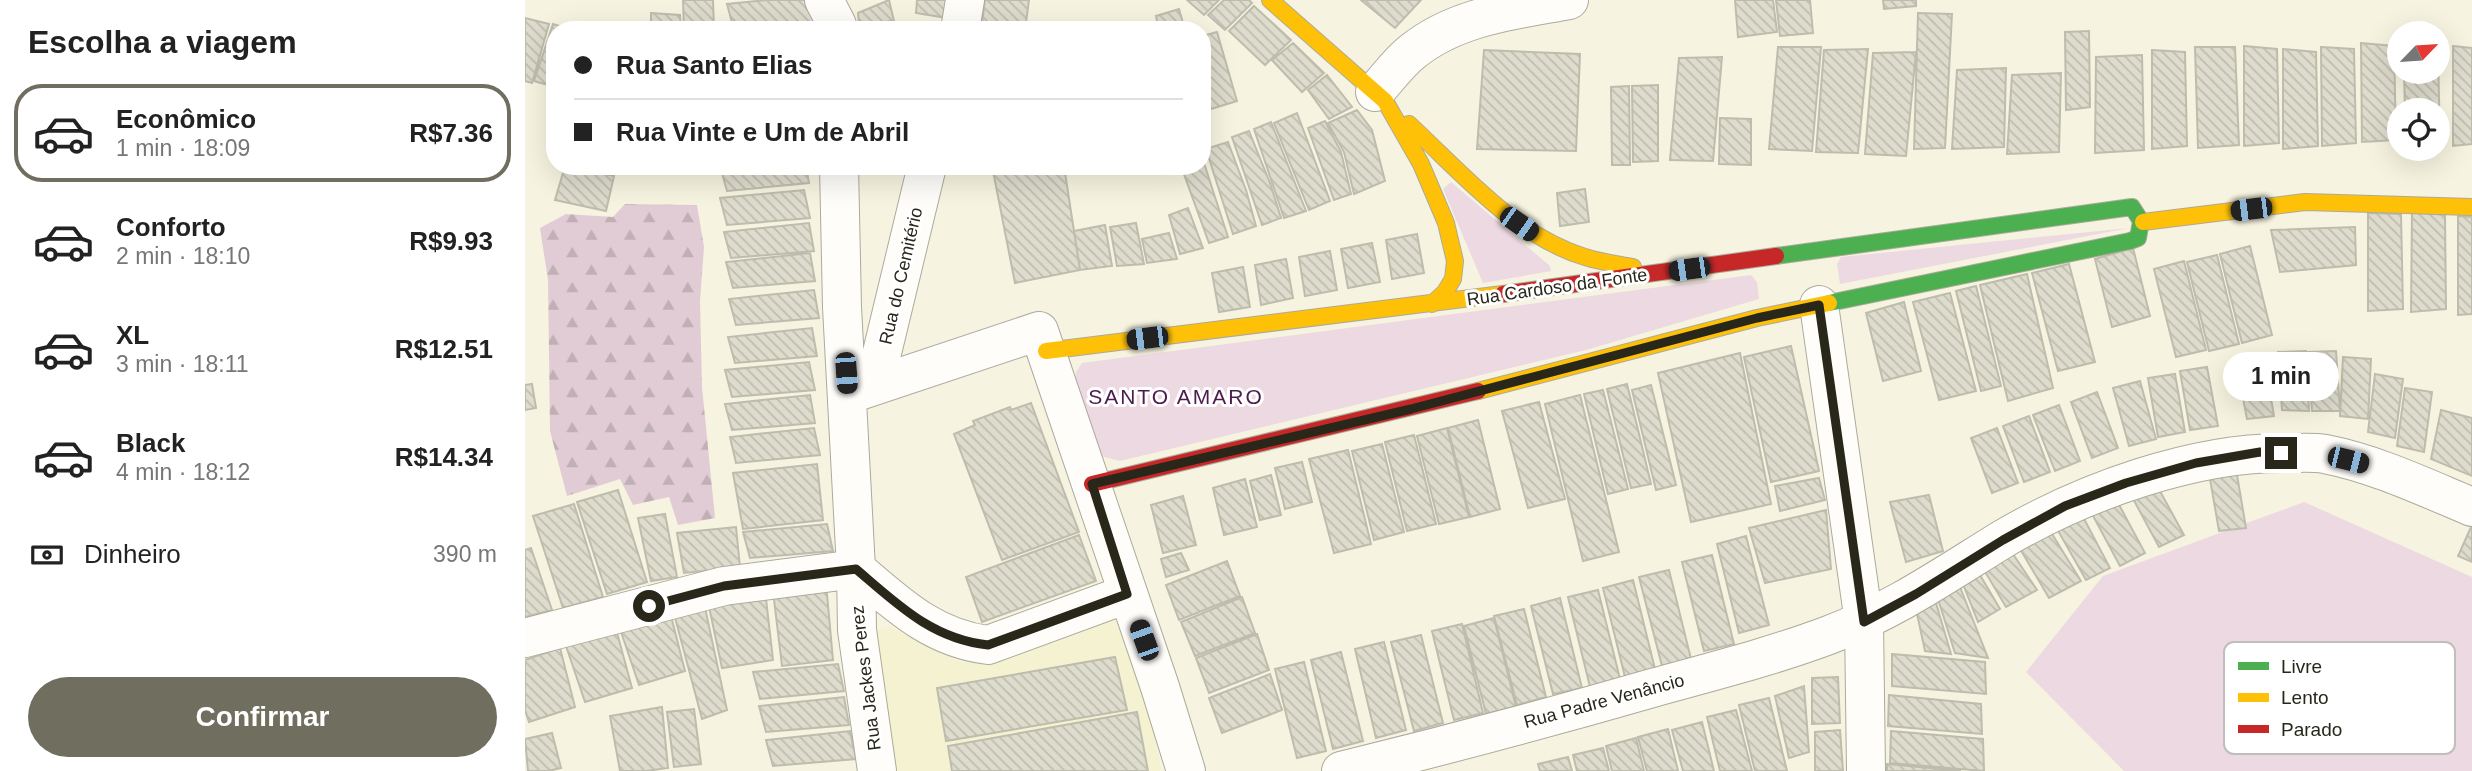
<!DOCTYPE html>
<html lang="pt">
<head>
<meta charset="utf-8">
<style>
	:root { --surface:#fff; --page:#f6f6f6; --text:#222; --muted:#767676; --line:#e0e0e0; --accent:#706e5f }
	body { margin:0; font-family:Helvetica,sans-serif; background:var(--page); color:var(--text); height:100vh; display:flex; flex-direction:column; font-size:26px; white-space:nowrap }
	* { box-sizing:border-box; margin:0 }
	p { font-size:23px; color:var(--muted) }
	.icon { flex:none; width:38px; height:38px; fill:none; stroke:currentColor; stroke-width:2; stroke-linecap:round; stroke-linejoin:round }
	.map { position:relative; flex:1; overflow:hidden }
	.sheet { display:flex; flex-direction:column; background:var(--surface); width:525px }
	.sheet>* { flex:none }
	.hud { position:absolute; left:21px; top:21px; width:665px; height:154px; border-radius:28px; box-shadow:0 7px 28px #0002; display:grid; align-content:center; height:154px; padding:0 28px; background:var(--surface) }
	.needle { width:46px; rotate:65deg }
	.tools { position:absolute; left:1862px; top:21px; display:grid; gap:14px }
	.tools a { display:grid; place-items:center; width:63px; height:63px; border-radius:50%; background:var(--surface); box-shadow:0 7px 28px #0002; font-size:35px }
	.end { position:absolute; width:32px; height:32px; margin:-16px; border:9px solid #28271a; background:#fff; box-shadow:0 0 0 4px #fff }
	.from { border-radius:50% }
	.bubble { position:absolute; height:49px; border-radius:24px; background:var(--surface); box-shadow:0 7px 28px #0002; font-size:23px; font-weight:800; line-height:49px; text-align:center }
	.car { position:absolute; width:21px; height:42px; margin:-21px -10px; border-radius:9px; box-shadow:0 0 5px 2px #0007; background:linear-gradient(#222 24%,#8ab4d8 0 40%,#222 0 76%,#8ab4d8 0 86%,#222 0) }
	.hud b { display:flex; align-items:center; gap:24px; height:66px; font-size:26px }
	.hud b+b { border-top:2px solid var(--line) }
	.hud i { width:18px; height:18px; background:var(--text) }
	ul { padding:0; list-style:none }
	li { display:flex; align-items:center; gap:21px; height:98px; margin:0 14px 10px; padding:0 14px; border:4px solid transparent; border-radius:28px }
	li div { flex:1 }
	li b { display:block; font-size:26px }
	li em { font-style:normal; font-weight:800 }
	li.active { border-color:var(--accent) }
	li>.icon { width:63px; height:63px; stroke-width:1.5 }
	h2 { padding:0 28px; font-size:32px; line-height:84px }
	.pay { display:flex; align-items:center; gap:18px; height:77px; padding:0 28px; font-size:26px }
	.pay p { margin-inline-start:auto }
	.button { display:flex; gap:14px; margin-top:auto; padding:14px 28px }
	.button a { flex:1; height:80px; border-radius:42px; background:var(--accent); color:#fff; font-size:28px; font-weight:800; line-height:80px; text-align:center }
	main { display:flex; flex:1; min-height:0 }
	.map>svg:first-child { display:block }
	.built { fill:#f5f2d2 }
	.forest { fill:url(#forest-firs) }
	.park { fill:#edd9e1 }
	.building { fill:url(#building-back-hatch); stroke:#bebdad; stroke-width:2 }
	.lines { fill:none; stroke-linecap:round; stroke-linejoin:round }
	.street-casing { stroke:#acaa9c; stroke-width:40 }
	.fast-casing { stroke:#acaa9c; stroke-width:18 }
	.slow-casing { stroke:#acaa9c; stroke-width:18 }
	.jam-casing { stroke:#acaa9c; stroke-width:18 }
	.street { stroke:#fefdfa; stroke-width:38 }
	.fast { stroke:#4caf50; stroke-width:16 }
	.slow { stroke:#ffc107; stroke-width:16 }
	.jam { stroke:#c62828; stroke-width:16 }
	.route { stroke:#28271a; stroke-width:9 }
	.labels { text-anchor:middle; stroke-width:6; stroke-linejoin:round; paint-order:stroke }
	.street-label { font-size:18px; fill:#28271a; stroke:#fff }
	.quarter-label { font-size:21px; letter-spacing:2px; fill:#4e1c4c; stroke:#fff }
	.key { fill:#fff; stroke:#bebeba; stroke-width:2 }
	.key-label { font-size:19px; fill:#28271a }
</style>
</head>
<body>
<main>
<section class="sheet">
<h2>Escolha a viagem</h2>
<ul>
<li class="active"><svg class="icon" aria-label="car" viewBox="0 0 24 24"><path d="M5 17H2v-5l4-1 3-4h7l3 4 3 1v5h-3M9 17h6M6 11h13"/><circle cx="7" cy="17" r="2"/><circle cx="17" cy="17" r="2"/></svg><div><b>Econômico</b><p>1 min · 18:09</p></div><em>R$7.36</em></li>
<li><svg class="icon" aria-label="car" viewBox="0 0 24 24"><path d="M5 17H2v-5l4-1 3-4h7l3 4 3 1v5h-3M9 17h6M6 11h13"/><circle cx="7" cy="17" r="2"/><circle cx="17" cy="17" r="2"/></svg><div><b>Conforto</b><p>2 min · 18:10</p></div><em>R$9.93</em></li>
<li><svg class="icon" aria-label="car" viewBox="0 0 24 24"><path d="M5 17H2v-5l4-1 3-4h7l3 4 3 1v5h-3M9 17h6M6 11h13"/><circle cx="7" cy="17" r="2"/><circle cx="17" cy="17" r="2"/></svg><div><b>XL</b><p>3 min · 18:11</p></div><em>R$12.51</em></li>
<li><svg class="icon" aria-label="car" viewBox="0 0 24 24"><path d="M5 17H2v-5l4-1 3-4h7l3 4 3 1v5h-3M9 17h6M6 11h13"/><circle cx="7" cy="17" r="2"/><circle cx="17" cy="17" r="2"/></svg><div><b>Black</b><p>4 min · 18:12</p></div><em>R$14.34</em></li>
</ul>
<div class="pay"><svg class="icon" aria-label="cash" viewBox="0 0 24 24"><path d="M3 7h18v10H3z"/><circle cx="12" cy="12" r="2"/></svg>Dinheiro<p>390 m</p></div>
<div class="button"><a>Confirmar</a></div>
</section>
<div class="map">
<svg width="1947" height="771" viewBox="0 0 1947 771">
	<defs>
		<pattern id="forest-firs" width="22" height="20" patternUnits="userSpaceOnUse" patternTransform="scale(1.75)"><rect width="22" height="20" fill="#e1ccd5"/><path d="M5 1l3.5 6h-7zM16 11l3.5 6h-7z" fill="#c1afb6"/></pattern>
		<pattern id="building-back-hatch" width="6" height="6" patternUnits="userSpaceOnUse" patternTransform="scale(1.75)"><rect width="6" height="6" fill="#dedccd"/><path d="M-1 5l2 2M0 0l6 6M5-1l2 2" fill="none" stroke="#bebdaf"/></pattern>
	</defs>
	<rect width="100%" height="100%" fill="#f6f3e0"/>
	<!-- built -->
	<path class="built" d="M598 618 621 686 636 771H362L344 638 354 629 365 627 435 662 463 663 483 658Z"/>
	<!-- forest -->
	<path class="forest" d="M100 204 172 205 179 247 175 301 177 387 190 518 153 525 144 497 108 505 95 479 42 496 25 431 23 280 15 228 41 214 88 217Z"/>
	<!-- park -->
	<path class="park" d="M926 182 1025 266 1026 271 958 283 918 189Z
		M1604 228 1315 284 1312 264 1316 257Z
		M1226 275 1232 282 1234 299 1061 350 595 461 576 456 550 380 551 372 557 363Z
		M1779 502 1947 577V771H1599L1501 672 1578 576Z"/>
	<!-- building -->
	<path class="building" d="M158 0H188L189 30H159Z
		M242 0H287L292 24 209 30 202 4Z
		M364 0 369 21 334 24 333 13Z
		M392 0H425L422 18 391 13Z
		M460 0H504L500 30 457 24Z
		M662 0H694L679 15Z
		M699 0H724L727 3 700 30 683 15Z
		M836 0H896L870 28Z
		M1210 0H1248L1252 32 1213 37Z
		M1251 0H1285L1288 33 1255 36Z
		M1358 0H1391V6L1359 9Z
		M729 6 766 40 740 65 704 31Z
		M654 9 660 30H634L631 16Z
		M126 13 155 15 156 30H126Z
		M1393 13 1427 14 1420 148 1389 149Z
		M0 18 24 24 7 83 0 81Z
		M28 24 47 30H30V87L9 81Z
		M1564 31 1565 107 1541 110 1540 32Z
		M692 32 712 101 686 109 677 75V36Z
		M768 43 799 73 777 92 747 60Z
		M1836 43 1869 46 1871 140 1837 142Z
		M1719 46 1752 49 1754 143 1719 146Z
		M1928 46 1947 48V144L1928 146Z
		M1253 47H1296L1287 151 1244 149Z
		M1670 47H1710L1714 145 1673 148Z
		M1796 47 1829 49 1831 143 1797 146Z
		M1343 49 1333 153 1291 152 1299 50Z
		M1758 49 1791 52 1793 146 1758 149Z
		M959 50 1055 54 1051 151 952 149Z
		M1627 50 1660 52 1662 146 1627 149Z
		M1913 50 1915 145H1913V110H1880L1879 72H1913Z
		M1391 52 1381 156 1340 154 1348 53Z
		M1617 55 1619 150 1570 153 1571 57Z
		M1197 57 1188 161 1145 160 1154 58Z
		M1481 68 1479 147 1427 149 1432 70Z
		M1536 73 1534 152 1482 154 1487 75Z
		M802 75 827 107 804 119 783 90Z
		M1133 85V161L1108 162 1107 86Z
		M1104 86 1105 165H1087L1086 87Z
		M832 110 847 130 860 181 829 194 819 152 803 123Z
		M772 113 805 201 784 210 749 123Z
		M1195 118 1226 119V165L1194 164Z
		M800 121 816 152 826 194 809 200 783 128Z
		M746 122 781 211 759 218 729 129Z
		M724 131 745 183 756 218 737 225 707 137Z
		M703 142 721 190 731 226 708 234 681 149Z
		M677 157 703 237 684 243 656 166H677Z
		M40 166 89 176 81 211 30 200Z
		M195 166H281L284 183 202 191Z
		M467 166H539L555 270 490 283Z
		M1060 189 1064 222 1035 226 1032 193Z
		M279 190 285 218 202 225 195 198Z
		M663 208 678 248 655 254 644 215Z
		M1887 212 1920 215 1921 309 1886 312Z
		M1843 213 1876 214 1878 309 1843 311Z
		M1933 216 1947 217V314L1933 315Z
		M284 223 289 251 206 258 199 232Z
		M611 223 619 264 592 266 585 227Z
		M580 225 587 266 555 270 549 231Z
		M1830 227 1831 265 1755 272 1746 230Z
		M644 233 652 259 622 263 617 239Z
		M892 234 899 273 867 279 861 240Z
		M847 243 855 282 823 288 816 249Z
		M1725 246 1747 335 1717 343 1695 254Z
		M1608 248 1625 316 1587 327 1570 259Z
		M805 251 812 290 780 296 774 257Z
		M285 253 290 281 208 288 201 262Z
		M1692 255 1714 344 1684 351 1662 262Z
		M761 259 768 298 736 305 730 265Z
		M1659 261 1681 350 1651 357 1629 269Z
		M1544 264 1570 362 1533 371 1507 273Z
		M718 267 725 307 694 312 687 273Z
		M1502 274 1528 388 1483 401 1455 285Z
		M1451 286 1476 386 1456 391 1431 291Z
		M289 290 294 318 211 325 204 299Z
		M1425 293 1451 391 1414 400 1388 302Z
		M1379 302 1396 371 1358 381 1341 313Z
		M287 328 292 356 210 363 203 337Z
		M1266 346 1294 471 1246 482 1219 357Z
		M1781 351 1784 411 1757 410 1753 352Z
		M1811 351 1815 411H1787L1783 352Z
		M1215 353 1246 504 1166 522 1133 373Z
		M1739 357 1749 416 1722 419 1711 362Z
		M1818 357 1846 359 1843 419 1815 416Z
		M284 362 290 390 207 397 200 370Z
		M1682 367 1693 426 1665 430 1655 371Z
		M1650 374 1660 432 1633 437 1623 378Z
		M1850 374 1878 379 1870 438 1843 432Z
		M1615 381 1631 439 1604 446 1588 388Z
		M7 384 11 408 0 410V385Z
		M1102 384 1126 484 1106 488 1082 389Z
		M1126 385 1151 485 1131 490 1107 390Z
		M1880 388 1907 392 1899 452 1872 446Z
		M1078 390 1103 489 1083 494 1059 394Z
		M1572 392 1593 448 1567 458 1546 402Z
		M285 395 290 423 207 430 200 404Z
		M1055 395 1094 552 1058 561 1020 404Z
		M1014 402 1040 499 1003 508 977 411Z
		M506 403 554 532 477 560 429 434 450 425 448 421 485 407 486 410Z
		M1534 405 1555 461 1530 471 1508 415Z
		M1916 410 1947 418V476L1906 459Z
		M1504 416 1525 472 1499 482 1478 426Z
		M953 420 975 509 945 517 923 428Z
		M289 428 295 455 211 463 205 437Z
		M922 428 944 517 914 524 892 436Z
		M1472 428 1493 483 1467 493 1446 438Z
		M889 435 911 524 882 531 860 442Z
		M857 444 879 532 849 540 827 451Z
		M823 450 846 544 809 553 784 459Z
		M777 462 787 502 760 509 750 468Z
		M292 464 298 520 218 529 208 473Z
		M1711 469 1721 528 1694 531 1684 473Z
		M746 475 756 515 735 520 725 481Z
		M1294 478 1300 500 1255 511 1250 486Z
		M720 479 732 527 699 535 688 488Z
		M1630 482 1659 535 1634 547 1606 495Z
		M93 490 122 582 82 594 52 502Z
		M1404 495 1418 551 1381 562 1365 502Z
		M658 496 671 545 638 553 626 505Z
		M1592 501 1620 553 1595 566 1567 514Z
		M49 504 78 597 38 608 8 516Z
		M1301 510 1306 569 1240 583 1224 528Z
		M140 514 152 577 126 581 113 518Z
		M1557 515 1585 568 1561 580 1532 529Z
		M302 524 308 551 225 558 218 532Z
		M1947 525V562L1933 556Z
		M211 527 215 567 159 573 152 533Z
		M1524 529 1556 581 1524 598 1494 547Z
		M554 535 571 581 457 622 441 577Z
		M1221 536 1244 625 1214 633 1192 544Z
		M6 548 27 610 0 617V550Z
		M656 553 664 570 641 577 636 559Z
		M1488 554 1512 590 1481 607 1459 570Z
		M1187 555 1209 644 1179 651 1157 562Z
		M702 561 715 596 654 620 641 585Z
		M1144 570 1166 659 1137 666 1114 577Z
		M1455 575 1475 609 1453 622 1438 584Z
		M1108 580 1130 669 1100 677 1078 588Z
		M301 583 308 660 257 666 248 591Z
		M1435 587 1463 658 1430 653 1413 599Z
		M240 590 248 660 197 668 183 602Z
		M1073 590 1095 679 1065 687 1043 597Z
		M717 597 730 633 670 656 656 622Z
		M1035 598 1057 688 1028 694 1006 606Z
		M179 603 202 710 177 719 148 610Z
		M1411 603 1426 654 1400 651 1391 609Z
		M999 609 1021 697 992 705 969 616Z
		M145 612 160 671 114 685 95 629Z
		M969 618 991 707 961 714 939 626Z
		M937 624 958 713 929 720 907 631Z
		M91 629 107 688 60 702 41 646Z
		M732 634 744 670 684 693 671 658Z
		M896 635 918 723 889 731 866 642Z
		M859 642 881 730 851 738 830 649Z
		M35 648 50 707 4 722 0 710V660Z
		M816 652 838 741 808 749 786 660Z
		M1367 654 1460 662 1461 694 1367 686Z
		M590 657 602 710 421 741 412 688Z
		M779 662 801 751 772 758 750 669Z
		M313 664 319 691 235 699 228 672Z
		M745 674 757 710 697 733 684 698Z
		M1313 677 1315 723 1287 724V678Z
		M1279 686 1284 752 1264 758 1250 696Z
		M1364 695 1456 704 1457 734 1363 726Z
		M319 697 324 725 241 732 234 706Z
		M1244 698 1262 771H1230L1214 705Z
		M137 707 143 768 121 771H95L85 716Z
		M169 709 176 764 149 767 142 712Z
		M1211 710 1227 771H1195L1182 717Z
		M612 712 623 771H427L423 746Z
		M1177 722 1189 771H1158L1147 730Z
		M1143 729 1153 771H1122L1113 737Z
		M1315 730 1318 771H1290V732Z
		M325 731 331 759 248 766 241 740Z
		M1366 731 1458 739 1459 771 1365 763Z
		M27 733 36 768 23 771H3L0 739Z
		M1111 738 1119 771H1087L1081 746Z
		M1078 748 1084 771H1052L1048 755Z
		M1043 757 1047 771H1015L1013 764Z
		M1362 764 1436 771H1362Z"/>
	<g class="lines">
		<defs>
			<path id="street" d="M299 0 312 25V30
				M435 30 440 0
				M850 92C862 79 873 63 887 52 931 16 990 10 1044 0
				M314 166 317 307 331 569 332 630 352 771
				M1294 305 1339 622 1341 771
				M349 386 402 166
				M322 395 514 331 635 687 661 771
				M0 638 199 586 331 569C372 604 407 638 463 645L602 594
				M816 771C922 745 1027 717 1131 687 1189 671 1248 656 1304 635 1368 611 1421 574 1478 539 1558 492 1670 451 1764 453 1775 453 1788 452 1800 454 1851 464 1899 487 1947 507"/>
			<path id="fast" d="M1251 256 1607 207 1616 221 1613 238 1605 241 1304 303"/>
			<path id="slow" d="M745 0 860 101 896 164 921 223 930 261 928 279 920 292 907 304
				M884 124C936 172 990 236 1060 257 1075 262 1092 264 1108 267
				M1618 222 1780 202 1947 207
				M521 351 978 294
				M953 391 1232 318 1304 303"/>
			<path id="jam" d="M978 294 1251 256
				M567 484 953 391"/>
		</defs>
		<!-- street casing -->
		<use href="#street" class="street-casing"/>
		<!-- fast casing -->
		<use href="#fast" class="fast-casing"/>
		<!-- slow casing -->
		<use href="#slow" class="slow-casing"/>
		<!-- jam casing -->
		<use href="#jam" class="jam-casing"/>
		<!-- street -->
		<use href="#street" class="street"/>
		<!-- fast -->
		<use href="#fast" class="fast"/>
		<!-- slow -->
		<use href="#slow" class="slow"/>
		<!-- jam -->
		<use href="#jam" class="jam"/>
	</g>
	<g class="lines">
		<!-- route -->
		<path class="route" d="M124 606 199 586 331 569C372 604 407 639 463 645L602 594 567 484 886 409 1232 318 1294 305 1339 622 1391 594 1478 540 1540 506 1601 483 1671 463 1735 452 1756 453"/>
	</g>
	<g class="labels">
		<!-- street labels -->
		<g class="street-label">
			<text transform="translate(376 276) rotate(-77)" y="6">Rua do Cemitério</text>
			<text transform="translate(1032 287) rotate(-8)" y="6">Rua Cardoso da Fonte</text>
			<text transform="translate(341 678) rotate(-97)" y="6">Rua Jackes Perez</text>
			<text transform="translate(1079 701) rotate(-15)" y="6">Rua Padre Venâncio</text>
		</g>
		<!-- quarter labels -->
		<g class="quarter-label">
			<text x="651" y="404">SANTO AMARO</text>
		</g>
	</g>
	<!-- legend -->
	<rect x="1699" y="642" width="231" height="112" rx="10" class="key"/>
	<rect x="1713" y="662" width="31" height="8" fill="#4caf50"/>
	<rect x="1713" y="693" width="31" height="9" fill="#ffc107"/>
	<rect x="1713" y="725" width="31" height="8" fill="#c62828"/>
	<g class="key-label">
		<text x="1756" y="673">Livre</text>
		<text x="1756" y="704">Lento</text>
		<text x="1756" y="736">Parado</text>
	</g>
</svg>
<div class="tools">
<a><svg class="needle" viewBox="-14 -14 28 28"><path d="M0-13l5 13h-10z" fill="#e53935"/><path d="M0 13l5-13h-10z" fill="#767676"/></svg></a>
<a><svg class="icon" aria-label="locate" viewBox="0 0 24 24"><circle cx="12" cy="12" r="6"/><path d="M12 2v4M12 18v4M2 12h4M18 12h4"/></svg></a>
</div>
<i class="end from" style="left:124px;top:606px"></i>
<i class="end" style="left:1756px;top:453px"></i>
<div class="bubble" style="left:1698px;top:352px;width:116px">1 min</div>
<i class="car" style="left:1726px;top:209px;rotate:263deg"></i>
<i class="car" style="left:994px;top:224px;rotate:125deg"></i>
<i class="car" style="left:1164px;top:269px;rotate:262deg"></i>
<i class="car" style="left:622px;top:338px;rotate:263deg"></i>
<i class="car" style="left:321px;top:373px;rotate:176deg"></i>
<i class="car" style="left:1823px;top:460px;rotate:104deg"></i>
<i class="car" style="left:619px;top:640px;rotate:340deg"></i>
<div class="hud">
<b><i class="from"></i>Rua Santo Elias</b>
<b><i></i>Rua Vinte e Um de Abril</b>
</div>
</div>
</main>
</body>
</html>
